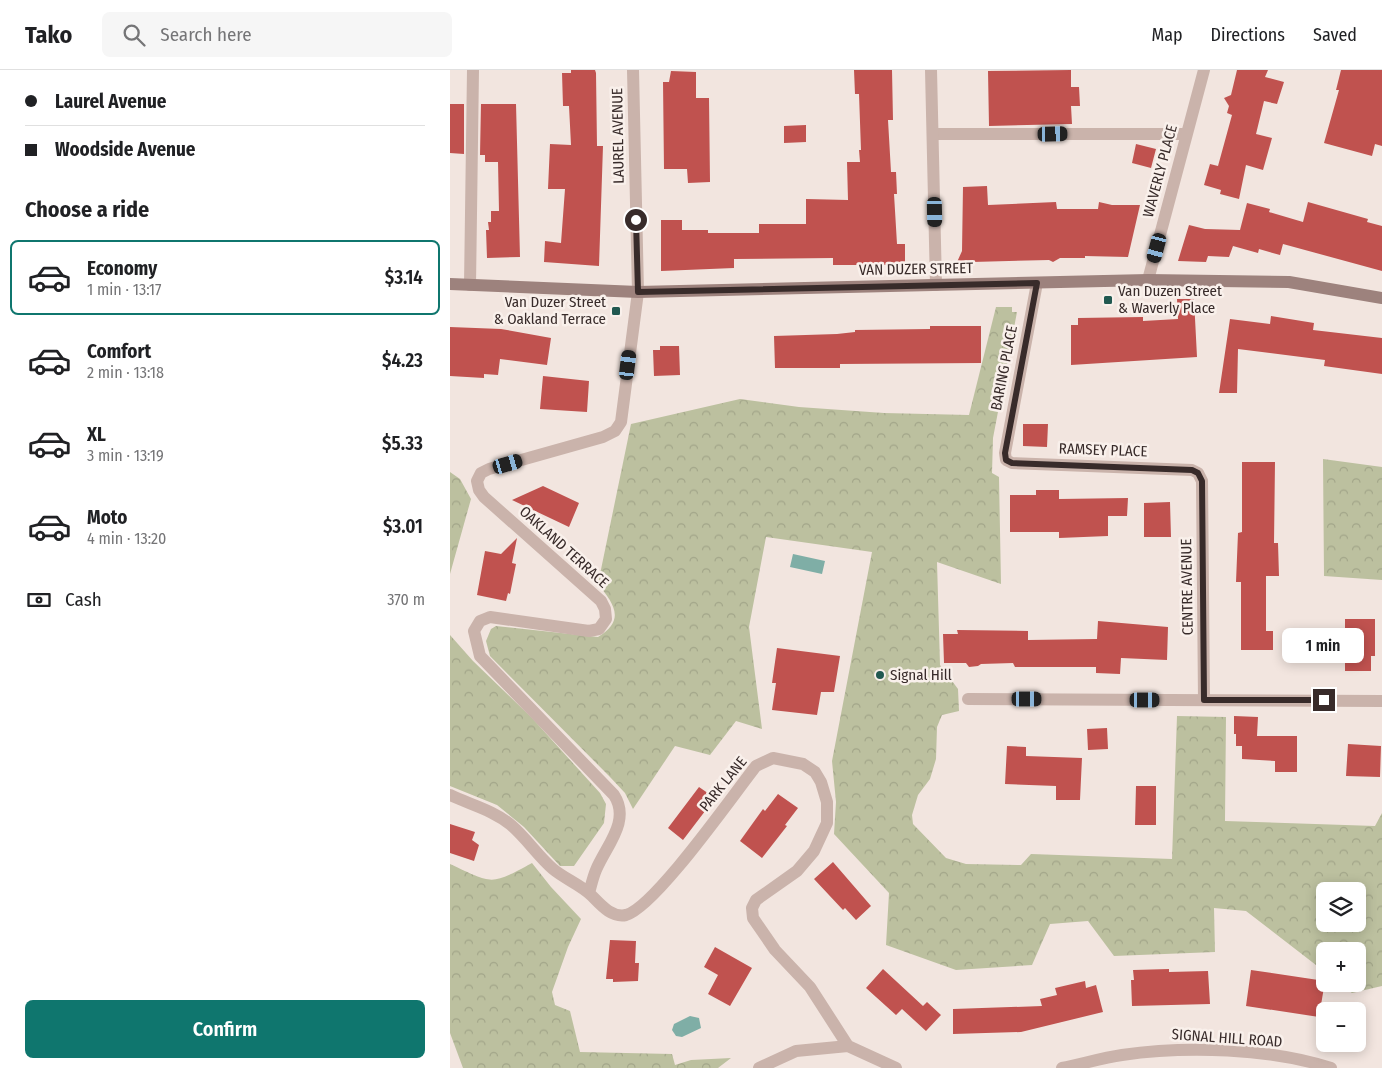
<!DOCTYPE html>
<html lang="en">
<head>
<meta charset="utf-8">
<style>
	:root { --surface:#fff; --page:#f6f6f6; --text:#202124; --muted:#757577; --line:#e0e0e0; --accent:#0f766e }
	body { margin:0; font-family:"Fira Sans Condensed",sans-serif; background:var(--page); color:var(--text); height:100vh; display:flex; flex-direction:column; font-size:19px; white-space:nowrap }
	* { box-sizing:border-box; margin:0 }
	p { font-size:16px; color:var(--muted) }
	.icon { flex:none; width:28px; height:28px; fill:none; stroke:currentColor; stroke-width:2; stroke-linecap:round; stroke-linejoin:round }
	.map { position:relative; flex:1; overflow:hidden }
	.sheet { display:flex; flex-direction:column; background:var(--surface); width:450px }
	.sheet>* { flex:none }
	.hud { display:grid; align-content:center; height:110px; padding:0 25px; background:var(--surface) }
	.controls { position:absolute; left:866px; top:812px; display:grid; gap:10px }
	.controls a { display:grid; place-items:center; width:50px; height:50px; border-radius:8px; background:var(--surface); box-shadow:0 2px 12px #0003; font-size:25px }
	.end { position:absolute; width:22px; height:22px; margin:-11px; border:6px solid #382b2a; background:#fff; box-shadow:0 0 0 2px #fff }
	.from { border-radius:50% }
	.bubble { position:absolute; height:35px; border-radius:8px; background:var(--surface); box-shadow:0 2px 12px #0003; font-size:16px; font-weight:600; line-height:35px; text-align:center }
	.car { position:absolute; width:15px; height:30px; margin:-15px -8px; border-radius:6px; box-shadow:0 0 4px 1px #0007; background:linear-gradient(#222 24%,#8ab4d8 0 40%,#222 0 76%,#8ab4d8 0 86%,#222 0) }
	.hud b { display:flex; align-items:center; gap:18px; height:48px; font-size:19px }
	.hud b+b { border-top:1px solid var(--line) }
	.hud i { width:12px; height:12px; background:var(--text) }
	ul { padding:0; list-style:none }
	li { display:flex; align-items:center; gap:15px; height:75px; margin:0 10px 8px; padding:0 15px; border:2px solid transparent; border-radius:8px }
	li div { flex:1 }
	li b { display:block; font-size:19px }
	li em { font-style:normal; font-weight:600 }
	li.on { border-color:var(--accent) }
	li>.icon { width:45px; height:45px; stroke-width:1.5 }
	h2 { padding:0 25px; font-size:22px; line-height:60px }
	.pay { display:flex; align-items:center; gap:12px; height:55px; padding:0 25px; font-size:19px }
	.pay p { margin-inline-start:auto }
	.button { display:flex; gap:10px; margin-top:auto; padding:10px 25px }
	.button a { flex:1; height:58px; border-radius:8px; background:var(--accent); color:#fff; font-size:20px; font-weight:600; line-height:58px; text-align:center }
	header { display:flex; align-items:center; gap:30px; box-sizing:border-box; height:70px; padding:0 25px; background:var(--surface); border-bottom:1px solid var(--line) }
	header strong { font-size:24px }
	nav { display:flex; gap:28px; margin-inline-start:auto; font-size:18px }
	.search { width:350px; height:45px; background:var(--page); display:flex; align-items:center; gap:12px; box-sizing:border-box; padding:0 18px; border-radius:8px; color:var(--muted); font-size:19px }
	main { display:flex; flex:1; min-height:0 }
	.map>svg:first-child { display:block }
	.forest { fill:url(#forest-crowns); fill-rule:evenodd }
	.water { fill:#7faea6 }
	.building { fill:#c0524f }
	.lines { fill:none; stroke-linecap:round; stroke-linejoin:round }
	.service { stroke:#cab3ab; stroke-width:12 }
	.minor { stroke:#cab3ab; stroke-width:12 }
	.tertiary { stroke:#cab3ab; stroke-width:12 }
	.secondary { stroke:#9d827d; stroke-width:12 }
	.route { stroke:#382b2a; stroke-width:6 }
	.poi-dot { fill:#215850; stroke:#f9f0eb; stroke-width:2 }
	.labels { text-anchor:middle; stroke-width:5; stroke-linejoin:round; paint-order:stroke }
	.street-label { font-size:15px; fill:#382b2a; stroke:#f9f0eb }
	.poi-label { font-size:15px; fill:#382b2a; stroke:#f9f0eb; text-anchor:start }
</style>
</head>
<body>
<header>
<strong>Tako</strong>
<div class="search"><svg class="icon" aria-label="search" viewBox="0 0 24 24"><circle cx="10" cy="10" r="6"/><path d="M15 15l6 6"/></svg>Search here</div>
<nav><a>Map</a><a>Directions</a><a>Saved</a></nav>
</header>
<main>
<section class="sheet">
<div class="hud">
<b><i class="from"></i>Laurel Avenue</b>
<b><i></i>Woodside Avenue</b>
</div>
<h2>Choose a ride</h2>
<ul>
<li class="on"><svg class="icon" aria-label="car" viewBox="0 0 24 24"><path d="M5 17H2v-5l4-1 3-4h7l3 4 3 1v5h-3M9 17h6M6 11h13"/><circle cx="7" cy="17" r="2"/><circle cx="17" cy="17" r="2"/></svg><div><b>Economy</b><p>1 min · 13:17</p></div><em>$3.14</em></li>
<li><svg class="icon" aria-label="car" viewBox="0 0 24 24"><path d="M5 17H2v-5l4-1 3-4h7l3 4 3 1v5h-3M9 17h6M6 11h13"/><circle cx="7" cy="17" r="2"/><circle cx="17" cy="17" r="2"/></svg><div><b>Comfort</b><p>2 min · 13:18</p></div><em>$4.23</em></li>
<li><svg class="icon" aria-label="car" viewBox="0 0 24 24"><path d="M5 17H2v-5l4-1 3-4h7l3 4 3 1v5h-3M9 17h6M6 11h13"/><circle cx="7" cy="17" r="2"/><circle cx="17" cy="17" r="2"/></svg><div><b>XL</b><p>3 min · 13:19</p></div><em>$5.33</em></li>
<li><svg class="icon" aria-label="car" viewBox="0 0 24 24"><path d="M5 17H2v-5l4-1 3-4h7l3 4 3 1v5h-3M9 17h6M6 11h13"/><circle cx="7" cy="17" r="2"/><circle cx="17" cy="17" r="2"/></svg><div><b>Moto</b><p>4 min · 13:20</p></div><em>$3.01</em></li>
</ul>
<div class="pay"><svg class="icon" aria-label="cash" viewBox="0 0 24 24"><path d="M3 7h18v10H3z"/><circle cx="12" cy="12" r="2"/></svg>Cash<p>370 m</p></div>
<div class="button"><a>Confirm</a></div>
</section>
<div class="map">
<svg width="932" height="998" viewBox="0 0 932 998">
	<defs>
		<pattern id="forest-crowns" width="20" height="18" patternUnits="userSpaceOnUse" patternTransform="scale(1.25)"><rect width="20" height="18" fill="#bcc09f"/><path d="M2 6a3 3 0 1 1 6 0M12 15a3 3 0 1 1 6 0" fill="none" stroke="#a2a589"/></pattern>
	</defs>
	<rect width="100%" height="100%" fill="#f2e5df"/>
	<!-- forest -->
	<path class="forest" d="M546 237H562V242H567L543 368 542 403 549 407 551 514 487 492 490 595 508 619 509 641 492 645 487 657 486 689 480 709 468 725 462 745 463 754 496 788 516 794 571 795 581 784 722 789 727 646 776 647 775 751 925 756 932 743V916L902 923 890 914H908V881H875V902L796 841 764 838 765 882 664 886 638 851 600 854 582 895 506 900 436 875 439 823 384 764 386 732 382 691 422 482 316 467 299 557 312 659 286 651 260 685 225 676 183 739 175 723 160 707 40 586 36 571 41 559 46 556 148 567C176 550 164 534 148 514L181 354 290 329 349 337 434 343 519 345ZM875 821H908V854H875Z
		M873 389 932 397V510L874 506Z
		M0 402 10 409 21 429 0 504Z
		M0 565 23 591 82 648 150 723 156 734 154 753 124 796H110L74 757 47 735 0 716Z
		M82 793 101 817 131 849 118 877 102 922 105 935 120 941 130 982 222 984 225 995 241 990 281 988 268 998H13L0 963V794C43 814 40 816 82 793Z"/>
	<!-- water -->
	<path class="water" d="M343 484 375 491 372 504 340 497Z
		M240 946 249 948 251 958 232 967 226 966 222 960 224 954Z"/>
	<!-- building -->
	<path class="building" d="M121 0H145L146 3 147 76H153L149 196 94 192 95 171 111 173 115 119H98L100 74 121 75 119 36H113L112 3H121Z
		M404 0H442L443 50H438L441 102H446L447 124H444L447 174H455V195H383V188L284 189V198L211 201V150H232V160H258V163H309V154H356V129L398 130 397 92H410L409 80H411L409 24H405Z
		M621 0V17H629L630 36H621L622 54 539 56 538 1Z
		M787 0H818L815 7 834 12 827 34 814 31 806 64 822 68 813 100 796 95 789 129 770 124 771 120 754 115 760 94 768 96 782 45 777 43 779 36 774 28 781 25Z
		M891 0H932V76L925 74 922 86 874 73 889 20H886Z
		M221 1 246 2V28H259L260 112 238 113 237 99H214L213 12H219Z
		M0 34H14V84L0 83Z
		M31 34H66L70 187 37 188 36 160H39L38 152H41V141H49L48 92H35V85H30Z
		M356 55V72L334 73V56Z
		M686 74 706 79 701 98 682 93Z
		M537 116 538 135 606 132 607 139H648L649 132 662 135H690L678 187 635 186V188H610L603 192 599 190 522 192 503 201 512 181 513 117Z
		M858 132 918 149 917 152 932 156V201L833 174 830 185 809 179 808 183 783 176 779 187 758 186 756 192 728 191 739 155 755 159 790 160 797 133 820 139 819 142 853 152Z
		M727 229H744L747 287 621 295V255H628V248L693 247V251L728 249Z
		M821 246 864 253 863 260 932 268V304L874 296 875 290 788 279 787 323H769L780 249 820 254Z
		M480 256H531V293L390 294V298H325L324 266 387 264 405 262V260L480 259Z
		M0 257 51 259 101 268 97 295 50 289 48 305 34 304V308L0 306Z
		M210 276H229L230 305 204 306 203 280H210Z
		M93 306 139 311 137 342 90 339Z
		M573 354H598L597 377 573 376Z
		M792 392H825L824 473H828L829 506H816V561H823V580H791V512H786L788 463 792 462Z
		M93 416 129 433 119 457 62 430Z
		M586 420H609V429L678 428 677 446H658V466L609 468V462H560V425H586Z
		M720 432 721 467H694V433Z
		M67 468 62 493 66 494 60 524 58 523 56 531 27 525 35 481 51 484Z
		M895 549H925V586H921V601H895Z
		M648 551 718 557 717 590 671 588 670 604 646 603V597H565L563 593 531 594 528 596 519 597 516 593H494L493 564H508L507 560 578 561V570L647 569Z
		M327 578 390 586 384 622H371L367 645 322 640 326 613H322Z
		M784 646 808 647 807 666H847V702H825V691L792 689V676H786V664H784Z
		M657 658 658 679 638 680 637 659Z
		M898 674 931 676 930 707 896 706Z
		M557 676 576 677V686L632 688 630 730H606V716L555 714Z
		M686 716H706V755H685Z
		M249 717 265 728 233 770 218 758Z
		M328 724 348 738 335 755 337 756 312 788 290 771 313 739 315 741Z
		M0 754 25 762 22 770 29 775 24 791 0 783Z
		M383 792 421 836 406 850 395 838 393 840 364 809Z
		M160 870 186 871 185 893H189L188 911 163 912V909H156Z
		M265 877 302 898 280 936 258 924 268 905 254 897Z
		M433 899 473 936 477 932 491 945 476 961 452 939 446 945 416 918Z
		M719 899V902L758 901 760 934 682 936 681 910H684L683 900Z
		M801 900 875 911 869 947 796 936Z
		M635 911 636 918 646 915 653 942 571 962 503 964V939L592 936 590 929 607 925 605 918Z"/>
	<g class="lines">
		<!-- service -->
		<path class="service" d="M483 64H736"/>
		<!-- minor -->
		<path class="minor" d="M698 210 754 0
			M587 213 555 383 556 390 562 393 742 400 748 403 752 411 754 630
			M20 215 23 0
			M518 629 932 631
			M0 725C21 735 43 740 61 755 77 769 88 786 103 799 115 809 131 815 141 825 150 834 161 848 176 845 205 837 283 725 306 696L323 688 353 694 365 702 371 712 377 732V753L364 781 347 801 306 830 302 838 303 848 325 880 360 917 398 976
			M139 823C141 816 143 807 146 800 156 776 181 751 164 725L30 586 24 561 30 551 40 547 139 561 149 559 156 549 155 539 151 531 34 427 29 420 27 411 31 403 39 399 153 367 165 361 171 352 188 222 183 0
			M398 976 446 998
			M309 998 346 981 398 976
			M612 998C632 994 652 988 672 985 735 976 821 978 881 998"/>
		<!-- tertiary -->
		<path class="tertiary" d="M481 0 486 215"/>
		<!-- secondary -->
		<path class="secondary" d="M0 214 188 222 698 210 839 212 932 228"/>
	</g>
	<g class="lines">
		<!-- route -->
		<path class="route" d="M186 150 188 222 587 213 555 383 556 390 562 393 742 400 748 403 752 411 754 630H874"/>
	</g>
	<!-- markers -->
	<g class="poi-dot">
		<rect x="653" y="225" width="10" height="10" rx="2.5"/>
		<rect x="161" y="236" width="10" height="10" rx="2.5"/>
		<circle cx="430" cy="605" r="5"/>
	</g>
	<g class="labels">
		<!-- street labels -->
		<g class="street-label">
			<text transform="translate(168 66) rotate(-91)" y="5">LAUREL AVENUE</text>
			<text transform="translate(710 101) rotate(-75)" y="5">WAVERLY PLACE</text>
			<text transform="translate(466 199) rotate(-1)" y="5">VAN DUZER STREET</text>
			<text transform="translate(554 298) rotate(-79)" y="5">BARING PLACE</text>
			<text transform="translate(653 380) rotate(2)" y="5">RAMSEY PLACE</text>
			<text transform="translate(114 477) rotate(42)" y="5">OAKLAND TERRACE</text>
			<text transform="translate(737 517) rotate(-91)" y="5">CENTRE AVENUE</text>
			<text transform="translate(273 714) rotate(-51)" y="5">PARK LANE</text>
			<text transform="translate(777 968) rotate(4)" y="5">SIGNAL HILL ROAD</text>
		</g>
		<!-- poi labels -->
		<g class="poi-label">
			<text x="668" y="226">Van Duzen Street<tspan x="668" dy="17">&amp; Waverly Place</tspan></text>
			<text x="156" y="237" text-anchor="end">Van Duzer Street<tspan x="156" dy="17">&amp; Oakland Terrace</tspan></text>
			<text x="440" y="610">Signal Hill</text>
		</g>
	</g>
</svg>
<div class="controls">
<a><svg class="icon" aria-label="layers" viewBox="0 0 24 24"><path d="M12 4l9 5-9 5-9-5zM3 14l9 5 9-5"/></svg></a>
<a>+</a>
<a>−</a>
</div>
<i class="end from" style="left:186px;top:150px"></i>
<i class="end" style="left:874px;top:630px"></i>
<div class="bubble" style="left:832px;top:558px;width:82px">1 min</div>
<i class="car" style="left:603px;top:64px;rotate:89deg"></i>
<i class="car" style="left:485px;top:142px;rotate:179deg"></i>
<i class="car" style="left:707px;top:178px;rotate:195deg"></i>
<i class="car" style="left:178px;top:295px;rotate:7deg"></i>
<i class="car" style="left:58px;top:394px;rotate:74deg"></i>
<i class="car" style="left:577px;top:629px;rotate:90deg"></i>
<i class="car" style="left:695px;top:630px;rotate:90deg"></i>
</div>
</main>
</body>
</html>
